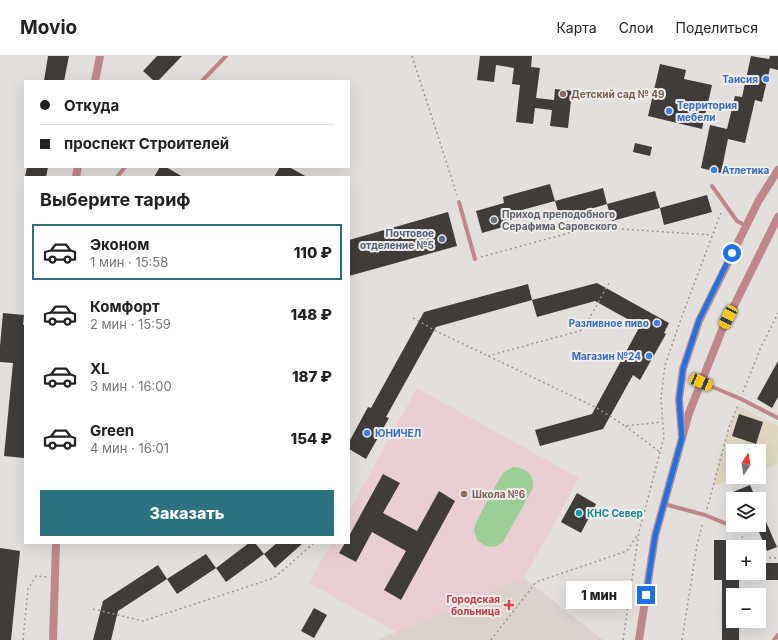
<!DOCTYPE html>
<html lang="ru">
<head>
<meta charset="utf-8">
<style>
	:root { --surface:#fff; --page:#f2f2f2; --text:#222; --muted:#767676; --line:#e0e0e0; --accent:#2c7180 }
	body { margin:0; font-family:Inter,sans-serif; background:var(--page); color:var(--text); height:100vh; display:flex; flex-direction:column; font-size:15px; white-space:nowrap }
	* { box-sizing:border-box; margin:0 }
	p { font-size:13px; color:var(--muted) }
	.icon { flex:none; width:22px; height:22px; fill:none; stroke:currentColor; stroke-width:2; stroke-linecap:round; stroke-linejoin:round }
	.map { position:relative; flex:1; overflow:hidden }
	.drawer { position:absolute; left:24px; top:120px; width:326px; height:368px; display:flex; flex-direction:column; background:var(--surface); border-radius:0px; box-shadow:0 4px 16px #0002 }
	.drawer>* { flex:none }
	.hud { position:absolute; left:24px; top:24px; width:326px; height:88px; border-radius:0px; box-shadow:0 4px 16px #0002; display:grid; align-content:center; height:88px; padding:0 16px; background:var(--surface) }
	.needle { width:26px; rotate:12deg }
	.buttons { position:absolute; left:726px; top:388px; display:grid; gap:8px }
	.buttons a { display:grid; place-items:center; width:40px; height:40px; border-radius:0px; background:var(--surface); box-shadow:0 4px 16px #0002; font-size:20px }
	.end { position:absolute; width:18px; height:18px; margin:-9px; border:5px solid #1a73e8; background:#fff; box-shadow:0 0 0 2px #fff }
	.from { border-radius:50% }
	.bubble { position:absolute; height:28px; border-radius:0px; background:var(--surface); box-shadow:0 4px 16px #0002; font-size:13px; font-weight:800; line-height:28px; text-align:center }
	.car { position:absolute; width:12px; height:24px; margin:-12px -6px; border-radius:5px; box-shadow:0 0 3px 1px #0007; background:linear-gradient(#f5c518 24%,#345 0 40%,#f5c518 0 76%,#345 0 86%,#f5c518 0) }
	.hud b { display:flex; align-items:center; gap:14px; height:38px; font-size:15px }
	.hud b+b { border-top:1px solid var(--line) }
	.hud i { width:10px; height:10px; background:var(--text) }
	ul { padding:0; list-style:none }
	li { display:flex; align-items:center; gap:12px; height:56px; margin:0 8px 6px; padding:0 8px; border:2px solid transparent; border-radius:0px }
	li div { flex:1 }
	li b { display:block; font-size:15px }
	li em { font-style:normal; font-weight:800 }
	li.active { border-color:var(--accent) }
	li>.icon { width:36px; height:36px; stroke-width:1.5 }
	h2 { padding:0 16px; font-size:18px; line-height:48px }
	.cta { display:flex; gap:8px; margin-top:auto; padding:8px 16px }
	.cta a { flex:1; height:46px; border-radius:0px; background:var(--accent); color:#fff; font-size:16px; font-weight:800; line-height:46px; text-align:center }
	header { display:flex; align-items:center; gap:24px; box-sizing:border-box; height:56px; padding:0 20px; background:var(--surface); border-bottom:1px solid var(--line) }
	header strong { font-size:19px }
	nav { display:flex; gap:22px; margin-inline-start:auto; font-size:14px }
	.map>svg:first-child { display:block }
	.commercial { fill:#ded6c0 }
	.built { fill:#dcd1cb }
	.education { fill:#e9cfd4 }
	.green { fill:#9cce97 }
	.building { fill:#3f3c3a }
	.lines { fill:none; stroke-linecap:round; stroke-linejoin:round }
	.path { stroke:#9a9796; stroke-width:1.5; stroke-dasharray:2 3; stroke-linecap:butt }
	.service { stroke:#c08789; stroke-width:4 }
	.minor { stroke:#c08789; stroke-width:8 }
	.tertiary { stroke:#c08789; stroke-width:8 }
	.route { stroke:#1a73e8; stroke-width:5 }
	.shop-dot { fill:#3f7fe0; stroke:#f0ecea; stroke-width:1.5 }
	.education-dot { fill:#8d6e63; stroke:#f0ecea; stroke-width:1.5 }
	.worship-dot { fill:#6b7280; stroke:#f0ecea; stroke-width:1.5 }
	.service-dot { fill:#5c6f8a; stroke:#f0ecea; stroke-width:1.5 }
	.culture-dot { fill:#0f9aa8; stroke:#f0ecea; stroke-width:1.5 }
	.health-dot { fill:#e0444e; stroke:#f0ecea; stroke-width:1.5 }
	.labels { text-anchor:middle; stroke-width:4; stroke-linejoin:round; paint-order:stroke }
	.shop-label { font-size:10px; font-weight:bold; fill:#366cbe; stroke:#f0ecea; text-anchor:end }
	.education-label { font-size:10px; font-weight:bold; fill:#785e54; stroke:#f0ecea; text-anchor:start }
	.worship-label { font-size:10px; font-weight:bold; fill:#5b616d; stroke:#f0ecea; text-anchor:start }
	.service-label { font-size:10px; font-weight:bold; fill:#4e5e75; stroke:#f0ecea; text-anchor:end }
	.culture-label { font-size:10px; font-weight:bold; fill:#0d838f; stroke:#f0ecea; text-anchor:start }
	.health-label { font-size:10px; font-weight:bold; fill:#be3a42; stroke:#f0ecea; text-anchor:end }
</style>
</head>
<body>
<header>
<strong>Movio</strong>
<nav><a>Карта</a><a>Слои</a><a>Поделиться</a></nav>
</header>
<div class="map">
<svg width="778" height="584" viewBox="0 0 778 584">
	<rect width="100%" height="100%" fill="#e3dfdd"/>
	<!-- commercial -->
	<path class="commercial" d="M738 350 778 370 777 408 759 414V395H733V421H739L713 430 729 371Z"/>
	<!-- built -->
	<path class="built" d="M524 522 603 584H377Z"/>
	<!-- education -->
	<path class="education" d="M417 332 579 422 524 522 396 576 309 527 331 487H349V455Z"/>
	<!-- green -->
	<path class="green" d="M513 411C526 411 535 419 533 432L503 486 495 491 485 490 477 484 474 475 476 466 501 420 504 416Z"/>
	<!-- building -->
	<path class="building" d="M48 0H69L64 25H44Z
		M157 0H182L158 25H154L143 15Z
		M480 0H532L531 11 540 12 536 42 554 44 555 33 572 35 568 72 550 70 552 54 535 52 533 68 516 66 520 29 512 28 514 12 496 9 494 26 477 24Z
		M751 0 769 3 770 0H778V14L770 12 762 46 755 44 745 87 728 83 721 117 701 112 710 69 727 73 735 40 742 41Z
		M660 8 686 14 684 23 712 29 702 73 648 60Z
		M635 87 652 91 650 100 633 96Z
		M27 111H48L46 121H25Z
		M160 111H166L183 121H154Z
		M280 111H289L307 121H274Z
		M550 128 555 145 507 158 510 169 482 177 476 155 504 147 503 141Z
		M603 132 607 148 560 162 555 145Z
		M655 135 660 152 612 165 607 148Z
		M707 139 712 156 664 169 660 152Z
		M448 156 457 190 349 220V184Z
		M597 227 669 267 664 277 666 278 640 324 633 319 603 373 540 390 535 374 592 358 640 270 595 245 537 261 532 244Z
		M528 228 532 244 436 271 386 361 389 362 366 403 349 393V386L368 351 371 352 424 256Z
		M3 257 24 259 23 269H25V391L24 402 4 400 13 307 0 306V290Z
		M778 305V341L772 352 757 343Z
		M739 358 763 366 756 388 732 380Z
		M383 418 400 427 383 457 417 475 439 435 455 445 401 544 384 534 406 495 372 476 356 506 339 497 345 487H349V480Z
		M750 429 756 443H736L733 436Z
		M577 437 596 448 581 477 561 466Z
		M759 450 777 491 767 495 756 469H759Z
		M714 484H733V517H739V539H733V565H739V584H722V524H714Z
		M249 487H255L264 498 226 526 216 512Z
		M277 487H303L275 512 264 498Z
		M0 492 20 495 11 584H0Z
		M206 498 216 512 177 538 167 523Z
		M759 507H778V524H759Z
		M158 509 167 523 118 555 111 584H93L103 545Z
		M314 552 327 559 314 582 301 575Z"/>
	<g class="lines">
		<!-- path -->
		<path class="path" d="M412 0 457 139
			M481 201 591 171 712 179
			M413 262 434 274 595 351 610 360 625 370 662 366
			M488 300 583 274 610 225
			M743 336 761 291 778 257
			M625 370 660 396
			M707 453 729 371 738 349
			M742 480 746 491
			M759 501 778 502
			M93 553 143 565 274 522 314 487
			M23 584 28 533 36 520 47 521
			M491 584 536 526 627 495 638 478
			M623 584 639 476 664 381 661 342 665 309 682 260 722 154
			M682 584 697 489 703 466"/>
		<!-- service -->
		<path class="service" d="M202 25 226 0
			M117 121 125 111
			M712 130 737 165 746 170
			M459 146 475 203
			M701 326 741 343 778 362
			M664 448 705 459 739 473
			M774 584 778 579"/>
		<!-- minor -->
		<path class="minor" d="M95 25 100 0
			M76 121 78 111
			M682 380 679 343 683 313 699 265 759 144 778 114
			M53 584 56 487"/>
		<!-- tertiary -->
		<path class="tertiary" d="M639 584 655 480 689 357 722 274 778 161"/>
	</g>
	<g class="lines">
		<!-- route -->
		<path class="route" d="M646 539 655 480 682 382 679 343 683 313 699 264 732 197"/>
	</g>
	<!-- markers -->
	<g class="shop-dot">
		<circle cx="766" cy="23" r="4"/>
		<circle cx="669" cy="55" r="4"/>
		<circle cx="714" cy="114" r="4"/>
		<circle cx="657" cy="267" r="4"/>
		<circle cx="649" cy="300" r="4"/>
		<circle cx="367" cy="377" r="4"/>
	</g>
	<g class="education-dot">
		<circle cx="563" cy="38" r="4"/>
		<circle cx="464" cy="438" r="4"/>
	</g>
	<circle class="worship-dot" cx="494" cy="164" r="4"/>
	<circle class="service-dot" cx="442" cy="183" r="4"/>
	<circle class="culture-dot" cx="579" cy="457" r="4"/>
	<path class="health-dot" d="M507 543h4v4h4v4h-4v4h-4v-4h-4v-4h4z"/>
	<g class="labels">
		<!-- shop labels -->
		<g class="shop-label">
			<text x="758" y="27">Таисия</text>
			<text x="677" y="53" text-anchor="start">Территория<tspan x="677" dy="12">мебели</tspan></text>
			<text x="722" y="118" text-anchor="start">Атлетика</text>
			<text x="649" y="271">Разливное пиво</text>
			<text x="641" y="304">Магазин №24</text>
			<text x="375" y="381" text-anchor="start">ЮНИЧЕЛ</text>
		</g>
		<!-- education labels -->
		<g class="education-label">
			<text x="571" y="42">Детский сад № 49</text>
			<text x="472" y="442">Школа №6</text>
		</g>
		<!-- worship labels -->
		<g class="worship-label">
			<text x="502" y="162">Приход преподобного<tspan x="502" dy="12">Серафима Саровского</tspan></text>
		</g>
		<!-- service labels -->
		<g class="service-label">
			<text x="434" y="181">Почтовое<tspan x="434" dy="12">отделение №5</tspan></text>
		</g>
		<!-- culture labels -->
		<g class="culture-label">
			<text x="587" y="461">КНС Север</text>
		</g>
		<!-- health labels -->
		<g class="health-label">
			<text x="500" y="547">Городская<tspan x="500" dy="12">больница</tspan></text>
		</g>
	</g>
</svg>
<div class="buttons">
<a><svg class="needle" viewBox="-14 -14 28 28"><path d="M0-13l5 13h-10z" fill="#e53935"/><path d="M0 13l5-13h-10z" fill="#767676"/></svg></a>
<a><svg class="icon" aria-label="layers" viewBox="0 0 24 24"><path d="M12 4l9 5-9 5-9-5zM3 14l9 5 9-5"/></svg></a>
<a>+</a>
<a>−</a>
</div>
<i class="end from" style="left:732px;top:197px"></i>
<i class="end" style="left:646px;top:539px"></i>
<div class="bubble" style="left:566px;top:525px;width:66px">1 мин</div>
<i class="car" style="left:728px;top:261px;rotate:207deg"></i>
<i class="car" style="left:701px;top:326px;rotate:113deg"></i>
<div class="hud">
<b><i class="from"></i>Откуда</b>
<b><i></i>проспект Строителей</b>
</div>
<section class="drawer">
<h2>Выберите тариф</h2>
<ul>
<li class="active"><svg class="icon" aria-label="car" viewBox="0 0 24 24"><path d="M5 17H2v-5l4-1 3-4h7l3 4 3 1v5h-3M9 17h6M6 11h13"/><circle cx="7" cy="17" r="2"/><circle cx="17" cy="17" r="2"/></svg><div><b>Эконом</b><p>1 мин · 15:58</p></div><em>110 ₽</em></li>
<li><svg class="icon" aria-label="car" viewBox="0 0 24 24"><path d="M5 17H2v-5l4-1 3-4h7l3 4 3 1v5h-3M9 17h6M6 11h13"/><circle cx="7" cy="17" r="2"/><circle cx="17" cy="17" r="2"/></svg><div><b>Комфорт</b><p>2 мин · 15:59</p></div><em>148 ₽</em></li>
<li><svg class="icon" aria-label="car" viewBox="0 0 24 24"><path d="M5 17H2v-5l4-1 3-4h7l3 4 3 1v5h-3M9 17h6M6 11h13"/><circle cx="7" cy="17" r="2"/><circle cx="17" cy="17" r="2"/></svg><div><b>XL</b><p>3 мин · 16:00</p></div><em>187 ₽</em></li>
<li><svg class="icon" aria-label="car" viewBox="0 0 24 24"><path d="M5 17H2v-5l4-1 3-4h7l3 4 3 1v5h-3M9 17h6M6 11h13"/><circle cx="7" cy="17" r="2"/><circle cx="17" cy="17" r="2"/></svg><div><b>Green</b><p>4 мин · 16:01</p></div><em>154 ₽</em></li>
</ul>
<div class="cta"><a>Заказать</a></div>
</section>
</div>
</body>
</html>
